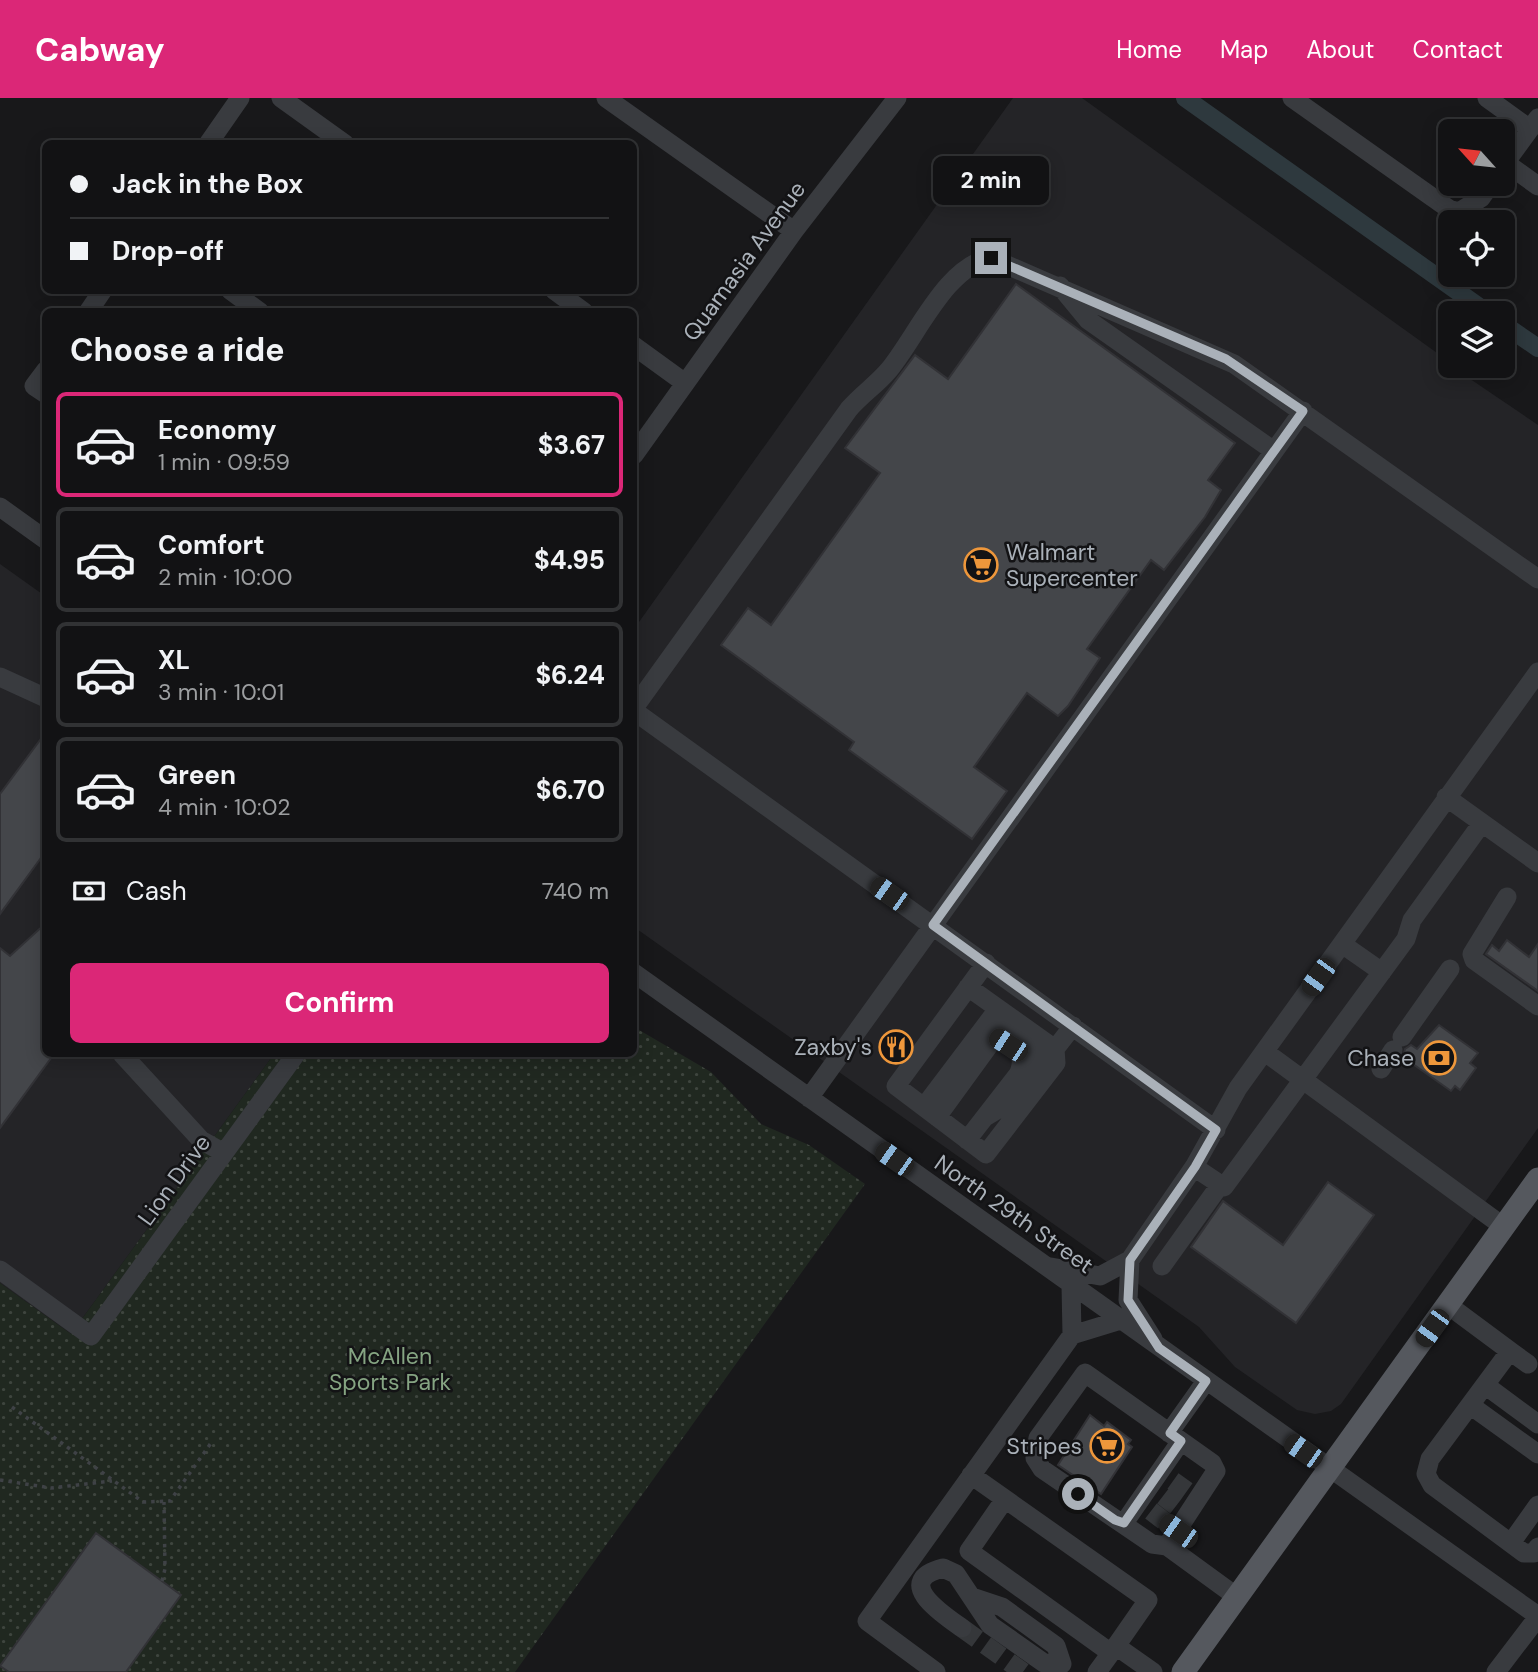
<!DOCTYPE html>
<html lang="en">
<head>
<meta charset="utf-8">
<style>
	:root { --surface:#121214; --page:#1b1b1d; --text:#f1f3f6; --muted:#9c9ea0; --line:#313234; --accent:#db2777 }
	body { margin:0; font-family:"DM Sans",sans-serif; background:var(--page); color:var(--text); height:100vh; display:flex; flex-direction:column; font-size:26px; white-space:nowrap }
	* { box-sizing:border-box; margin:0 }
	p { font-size:23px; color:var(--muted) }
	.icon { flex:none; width:38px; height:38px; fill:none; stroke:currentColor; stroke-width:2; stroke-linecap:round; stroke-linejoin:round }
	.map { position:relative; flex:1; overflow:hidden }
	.details { position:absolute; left:42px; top:210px; width:595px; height:749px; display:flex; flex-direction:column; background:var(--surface); border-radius:10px; box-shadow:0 4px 18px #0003,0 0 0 2px var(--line) }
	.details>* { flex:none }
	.top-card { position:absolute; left:42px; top:42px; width:595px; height:154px; border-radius:10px; box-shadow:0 4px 18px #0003,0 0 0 2px var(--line); display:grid; align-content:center; height:154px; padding:0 28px; background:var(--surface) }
	.needle { width:46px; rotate:297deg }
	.buttons { position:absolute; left:1438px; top:21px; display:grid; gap:14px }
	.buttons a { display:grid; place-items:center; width:77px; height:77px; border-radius:10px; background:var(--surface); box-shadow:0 4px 18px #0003,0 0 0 2px var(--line); font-size:35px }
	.end { position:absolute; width:32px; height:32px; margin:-16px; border:9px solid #aab1b9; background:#111; box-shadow:0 0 0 4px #111 }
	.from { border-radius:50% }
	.bubble { position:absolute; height:49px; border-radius:10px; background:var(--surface); box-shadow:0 4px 18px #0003,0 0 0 2px var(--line); font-size:23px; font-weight:700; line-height:49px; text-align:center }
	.car { position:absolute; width:21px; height:42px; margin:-21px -10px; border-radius:9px; box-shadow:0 0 5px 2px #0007; background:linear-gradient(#222 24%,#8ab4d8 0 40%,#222 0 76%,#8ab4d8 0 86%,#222 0) }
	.top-card b { display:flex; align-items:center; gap:24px; height:66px; font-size:26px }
	.top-card b+b { border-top:2px solid var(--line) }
	.top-card i { width:18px; height:18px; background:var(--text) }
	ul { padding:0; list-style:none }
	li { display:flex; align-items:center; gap:21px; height:105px; margin:0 14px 10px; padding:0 14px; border:4px solid var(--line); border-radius:10px }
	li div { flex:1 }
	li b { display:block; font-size:26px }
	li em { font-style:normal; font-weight:700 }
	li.current { border-color:var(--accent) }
	li>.icon { width:63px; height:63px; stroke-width:1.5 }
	h2 { padding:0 28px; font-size:32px; line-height:84px }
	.pay { display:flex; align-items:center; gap:18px; height:77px; padding:0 28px; font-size:26px }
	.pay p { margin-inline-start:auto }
	.primary-button { display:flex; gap:14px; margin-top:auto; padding:14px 28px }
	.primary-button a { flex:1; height:80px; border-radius:10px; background:var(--accent); color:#fff; font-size:28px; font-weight:700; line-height:80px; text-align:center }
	header { display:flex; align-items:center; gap:42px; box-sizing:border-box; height:98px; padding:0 35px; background:var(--accent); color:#fff }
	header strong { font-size:33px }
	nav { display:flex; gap:38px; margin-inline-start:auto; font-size:24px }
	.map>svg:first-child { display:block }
	.built { fill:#242427 }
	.park { fill:url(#park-dots) }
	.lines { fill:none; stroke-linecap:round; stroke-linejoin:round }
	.canal { stroke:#2e393e; stroke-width:18 }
	.building { fill:#44464a; stroke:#323236; stroke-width:2 }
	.minor-tunnel { stroke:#35373a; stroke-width:19; stroke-dasharray:19 10; stroke-linecap:butt }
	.path { stroke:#3f4246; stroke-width:3.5; stroke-dasharray:3.5 5; stroke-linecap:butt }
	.minor { stroke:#393b3f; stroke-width:19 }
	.major { stroke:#55585e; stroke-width:23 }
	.route { stroke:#aab1b9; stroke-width:9 }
	.labels { text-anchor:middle; stroke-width:5; stroke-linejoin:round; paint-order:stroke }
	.street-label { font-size:23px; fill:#aab1b9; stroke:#131315 }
	.poi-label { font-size:23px; fill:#aab1b9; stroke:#131315; text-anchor:end }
	.park-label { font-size:23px; fill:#85a482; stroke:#131315 }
</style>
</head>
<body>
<header>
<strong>Cabway</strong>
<nav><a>Home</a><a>Map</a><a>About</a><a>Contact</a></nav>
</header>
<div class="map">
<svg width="1538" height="1574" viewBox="0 0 1538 1574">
	<defs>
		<pattern id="park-dots" width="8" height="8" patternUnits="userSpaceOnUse" patternTransform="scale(1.75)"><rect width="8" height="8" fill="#202820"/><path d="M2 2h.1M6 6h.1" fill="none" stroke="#3e453e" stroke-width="1.8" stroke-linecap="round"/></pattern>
	</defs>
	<rect width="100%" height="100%" fill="#18181a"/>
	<!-- built -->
	<path class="built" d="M1013 0H1082L1451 265V268L1538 327V1030L1341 1306 1331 1313 1315 1316 1297 1312 1235 1269 1199 1229 634 829V531Z
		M0 466 45 498 46 956H274L71 1236 0 1185Z"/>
	<!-- park -->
	<path class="park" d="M634 929 711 974 761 1026 809 1047 865 1086 515 1574H0V1185L71 1236 274 956H634Z"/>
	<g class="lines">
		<!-- canal -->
		<path class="canal" d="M1185 0 1488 215
			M1503 226 1538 250"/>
	</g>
	<!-- building -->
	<path class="building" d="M1016 186 1235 345 1208 382 1221 392 1205 419 1164 472 1151 462 1087 551 1100 560 1068 608 1058 618 1027 595 974 669 1007 693 972 741 849 652 854 644 721 547 748 510 771 527 880 375 845 350 915 257 948 281Z
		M46 634V753L0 816V696Z
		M46 825V956H54L0 1030V850L10 858Z
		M1507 842 1529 859 1538 846V893L1486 856 1492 847 1499 853Z
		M1439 927 1478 955 1470 965 1476 970 1460 992 1455 988 1451 993 1403 959 1405 951 1411 947 1417 951Z
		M1328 1084 1374 1117 1296 1225 1191 1149 1223 1103 1283 1147Z
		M1090 1317 1104 1328 1107 1324 1131 1342 1128 1346 1132 1349 1101 1396 1058 1367Z
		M96 1435 181 1497 126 1574H9L0 1568Z"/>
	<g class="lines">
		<!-- minor-tunnel -->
		<path class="minor-tunnel" d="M1173 1383 1187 1393
			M1163 1398 1176 1408
			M1151 1413 1164 1423
			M962 1530 1023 1574"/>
		<!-- path -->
		<path class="path" d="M12 1309 143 1404 170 1403 211 1345
			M0 1382 51 1390 112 1383
			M162 1483 165 1471 164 1404"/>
		<!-- minor -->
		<path class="minor" d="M281 0 345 46
			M606 0 794 133
			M1292 0 1449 111 1459 114 1481 100 1491 86
			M1487 0 1530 31
			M208 46 240 0
			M1506 65 1538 88
			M1503 68 1538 20
			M1060 188 1088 222 1274 353
			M230 192 260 214
			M554 192 584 214
			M88 214 103 192
			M634 248 685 285
			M46 272 34 288 46 296
			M634 357 794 133 897 0
			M0 409 46 442
			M0 579 46 600
			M634 610 849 311C861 297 876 287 888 273 916 240 946 167 991 160L1234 266 1538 481
			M634 613 1216 1032
			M1446 699 1538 765
			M1507 799 1472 856 1474 862 1538 908
			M1342 846 1382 874
			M986 865 896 988 986 1056 1056 965 1055 951 1073 928
			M634 875 1538 1518
			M968 889 1055 951
			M1402 939 1450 871
			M1265 954 1504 1129
			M122 956 201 1042 224 1055
			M1381 971 1393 952
			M809 1000 1303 313
			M924 1009 998 911
			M937 1019 1001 931 1037 955 1039 965 1015 1001 985 1019
			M967 1042 1019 975C1025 958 1019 954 1005 945
			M1194 1069 1224 1089 1406 841 1412 822 1482 725
			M1130 1162 1128 1202 1153 1241
			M1162 1168 1220 1087
			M1051 1169 1100 1178 1130 1162 1194 1069 1238 990 1538 574
			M0 1172 91 1238 296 956
			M1448 1207 1510 1253 1430 1361 1426 1376 1432 1387 1524 1455H1534L1538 1449
			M1072 1237 1121 1222
			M1510 1253 1528 1266
			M1485 1287 1538 1326
			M1470 1307 1538 1356
			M1169 1335 1206 1283
			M971 1377 1148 1502 1116 1548
			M1005 1401 969 1453 1111 1555
			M1124 1425 1181 1343
			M1511 1445 1538 1407
			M1167 1448 1216 1373 1212 1365 1085 1275 1038 1340 1035 1360 1042 1371 1152 1446 1167 1448 1237 1499
			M972 1499 1002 1509 1056 1548 1062 1566
			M962 1530C942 1516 892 1483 943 1470L956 1476 990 1527 1044 1565 1062 1566
			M936 1574 867 1523 1072 1237 1071 1187
			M1097 1574 1116 1548 1153 1574
			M1496 1574 1538 1519"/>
		<!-- major -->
		<path class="major" d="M1183 1574 1538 1081"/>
	</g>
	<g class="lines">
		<!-- route -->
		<path class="route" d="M991 160 1226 261 1303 313 933 827 1216 1032 1195 1069 1130 1162 1128 1202 1159 1250 1206 1283 1170 1335 1181 1343 1124 1425 1115 1422 1078 1396"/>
	</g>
	<!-- icons -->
	<defs>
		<symbol id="supermarket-ring" viewBox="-11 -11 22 22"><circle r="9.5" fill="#131315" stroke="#ee973b" stroke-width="1.5"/><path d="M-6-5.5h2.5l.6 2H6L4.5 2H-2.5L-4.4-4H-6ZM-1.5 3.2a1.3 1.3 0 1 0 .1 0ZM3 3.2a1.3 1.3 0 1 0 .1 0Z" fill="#ee973b"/></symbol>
		<symbol id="restaurant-ring" viewBox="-11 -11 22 22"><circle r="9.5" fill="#131315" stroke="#ee973b" stroke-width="1.5"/><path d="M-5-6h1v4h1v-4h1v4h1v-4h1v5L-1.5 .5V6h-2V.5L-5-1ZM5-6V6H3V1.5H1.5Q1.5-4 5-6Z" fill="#ee973b"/></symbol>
		<symbol id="bank-ring" viewBox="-11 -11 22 22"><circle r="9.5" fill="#131315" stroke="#ee973b" stroke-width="1.5"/><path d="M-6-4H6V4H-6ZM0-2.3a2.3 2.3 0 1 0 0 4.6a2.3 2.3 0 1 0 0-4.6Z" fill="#ee973b"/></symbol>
	</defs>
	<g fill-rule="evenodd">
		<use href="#supermarket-ring" x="962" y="448" width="38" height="38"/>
		<use href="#restaurant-ring" x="877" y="930" width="38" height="38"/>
		<use href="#bank-ring" x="1420" y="941" width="38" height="38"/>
		<use href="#supermarket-ring" x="1088" y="1329" width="38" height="38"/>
	</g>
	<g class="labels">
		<!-- street labels -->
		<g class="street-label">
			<text transform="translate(744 163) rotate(-54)" y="8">Quamasia Avenue</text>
			<text transform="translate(174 1082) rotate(-54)" y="8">Lion Drive</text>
			<text transform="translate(1014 1116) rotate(35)" y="8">North 29th Street</text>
		</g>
		<!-- poi labels -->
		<g class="poi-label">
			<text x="1006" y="462" text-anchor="start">Walmart<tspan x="1006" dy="26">Supercenter</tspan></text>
			<text x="872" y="957">Zaxby's</text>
			<text x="1414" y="968">Chase</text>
			<text x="1082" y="1356">Stripes</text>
		</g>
		<!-- park labels -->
		<g class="park-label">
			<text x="390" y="1266">McAllen<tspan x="390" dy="26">Sports Park</tspan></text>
		</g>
	</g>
</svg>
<div class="buttons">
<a><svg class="needle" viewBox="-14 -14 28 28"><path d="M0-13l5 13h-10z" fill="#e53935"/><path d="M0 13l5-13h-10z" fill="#9c9ea0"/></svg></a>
<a><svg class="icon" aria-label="locate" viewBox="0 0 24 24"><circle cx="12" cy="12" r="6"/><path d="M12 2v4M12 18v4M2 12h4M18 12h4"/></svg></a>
<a><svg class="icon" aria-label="layers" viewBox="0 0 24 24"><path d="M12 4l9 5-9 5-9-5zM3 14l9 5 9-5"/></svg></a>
</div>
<i class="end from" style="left:1078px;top:1396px"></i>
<i class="end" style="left:991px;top:160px"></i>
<div class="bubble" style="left:933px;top:58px;width:116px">2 min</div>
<i class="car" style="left:889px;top:796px;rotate:305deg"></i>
<i class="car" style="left:1318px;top:879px;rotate:216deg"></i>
<i class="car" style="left:1008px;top:947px;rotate:303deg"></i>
<i class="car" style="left:894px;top:1061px;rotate:305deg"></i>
<i class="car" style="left:1432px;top:1230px;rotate:216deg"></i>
<i class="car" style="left:1303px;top:1353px;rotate:305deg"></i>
<i class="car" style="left:1178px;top:1433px;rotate:305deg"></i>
<div class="top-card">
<b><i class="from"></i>Jack in the Box</b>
<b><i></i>Drop-off</b>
</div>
<section class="details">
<h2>Choose a ride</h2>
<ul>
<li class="current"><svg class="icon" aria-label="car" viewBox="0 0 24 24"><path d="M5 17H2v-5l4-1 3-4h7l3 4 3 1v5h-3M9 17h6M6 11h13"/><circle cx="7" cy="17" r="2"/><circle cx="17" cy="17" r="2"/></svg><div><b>Economy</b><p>1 min · 09:59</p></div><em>$3.67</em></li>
<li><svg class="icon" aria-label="car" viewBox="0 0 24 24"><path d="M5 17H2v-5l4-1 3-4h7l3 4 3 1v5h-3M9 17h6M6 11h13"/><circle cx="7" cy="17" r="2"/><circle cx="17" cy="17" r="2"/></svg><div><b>Comfort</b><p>2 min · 10:00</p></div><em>$4.95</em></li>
<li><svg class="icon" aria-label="car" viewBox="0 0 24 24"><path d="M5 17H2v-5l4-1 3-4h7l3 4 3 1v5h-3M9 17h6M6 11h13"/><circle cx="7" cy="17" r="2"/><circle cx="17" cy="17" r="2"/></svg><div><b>XL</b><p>3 min · 10:01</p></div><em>$6.24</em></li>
<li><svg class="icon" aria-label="car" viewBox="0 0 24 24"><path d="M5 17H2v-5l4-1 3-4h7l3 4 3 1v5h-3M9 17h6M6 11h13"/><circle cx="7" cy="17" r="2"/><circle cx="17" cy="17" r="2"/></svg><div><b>Green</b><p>4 min · 10:02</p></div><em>$6.70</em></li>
</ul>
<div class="pay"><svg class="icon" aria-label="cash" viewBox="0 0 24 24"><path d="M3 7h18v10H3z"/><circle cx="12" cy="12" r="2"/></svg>Cash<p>740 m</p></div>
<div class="primary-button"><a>Confirm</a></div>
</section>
</div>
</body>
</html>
